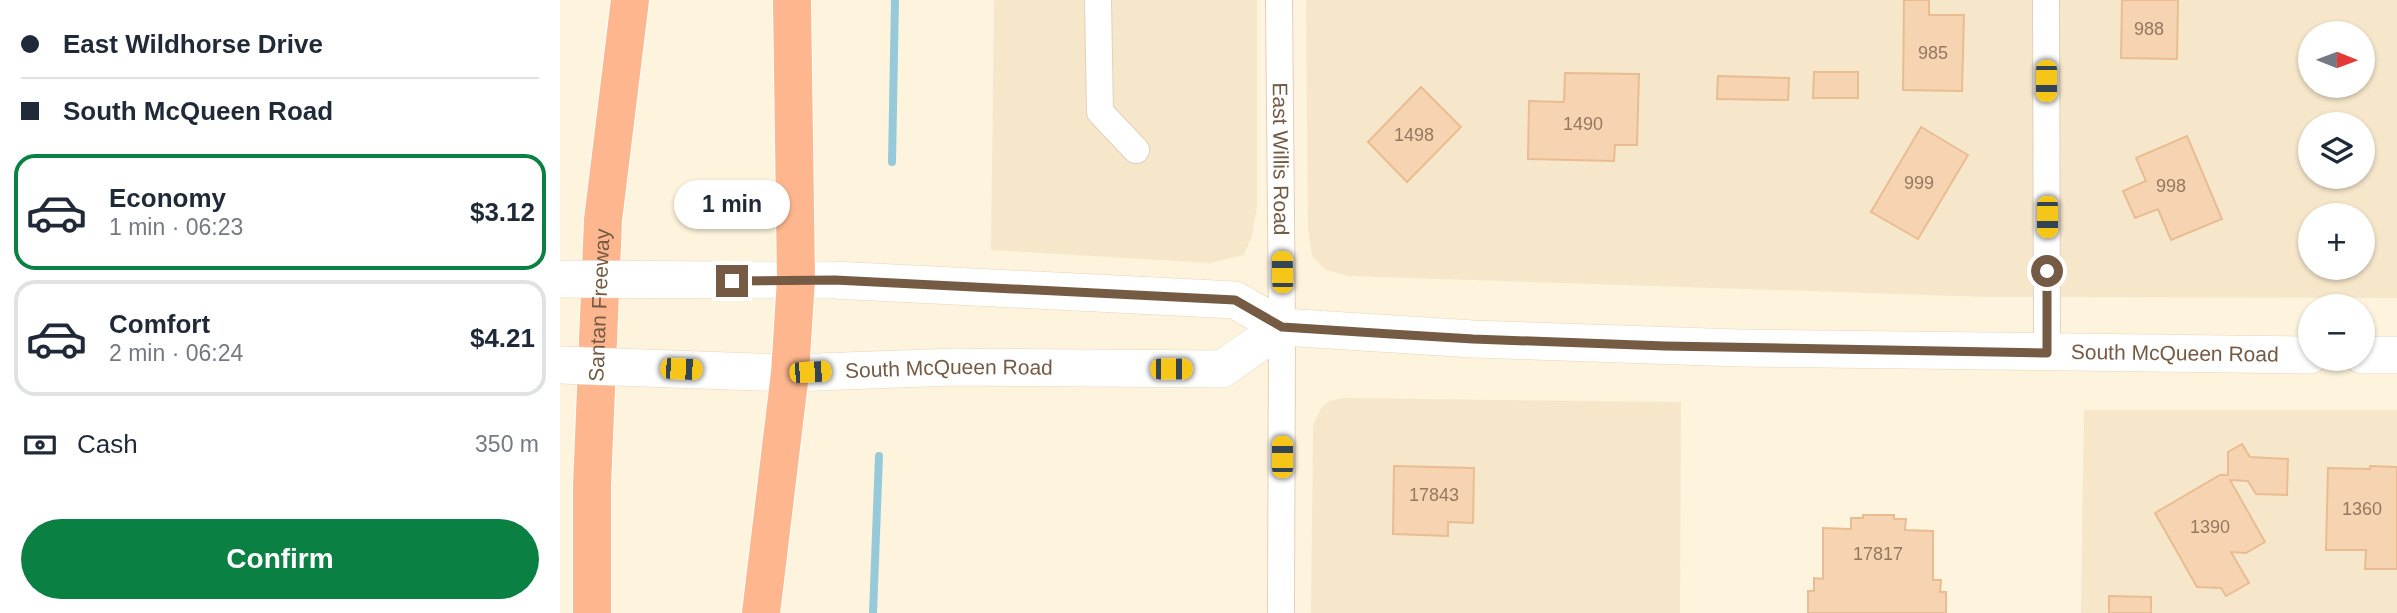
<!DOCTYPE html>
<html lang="en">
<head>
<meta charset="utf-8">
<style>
	:root { --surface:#fff; --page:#f2f2f3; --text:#1f2937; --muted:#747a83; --line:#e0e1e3; --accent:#0b8043 }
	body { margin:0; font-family:Helvetica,sans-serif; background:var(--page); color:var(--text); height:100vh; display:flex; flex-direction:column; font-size:26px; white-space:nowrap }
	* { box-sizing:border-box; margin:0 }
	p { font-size:23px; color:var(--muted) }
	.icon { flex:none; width:38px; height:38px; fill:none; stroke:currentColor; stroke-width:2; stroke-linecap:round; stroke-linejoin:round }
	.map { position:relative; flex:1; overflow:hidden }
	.side { display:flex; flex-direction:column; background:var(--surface); width:560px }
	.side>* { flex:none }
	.guide { display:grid; align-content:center; height:154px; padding:0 21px; background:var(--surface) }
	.needle { width:46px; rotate:91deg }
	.tools { position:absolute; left:1738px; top:21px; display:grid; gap:14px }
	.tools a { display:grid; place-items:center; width:77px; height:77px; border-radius:50%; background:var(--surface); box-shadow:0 2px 5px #0004; font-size:35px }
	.end { position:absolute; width:32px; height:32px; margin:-16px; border:9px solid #755a44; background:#fff; box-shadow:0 0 0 4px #fff }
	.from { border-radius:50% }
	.bubble { position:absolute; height:49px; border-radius:24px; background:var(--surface); box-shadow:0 2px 5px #0004; font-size:23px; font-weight:700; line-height:49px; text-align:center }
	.car { position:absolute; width:21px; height:42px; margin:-21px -10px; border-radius:9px; box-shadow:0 0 5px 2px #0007; background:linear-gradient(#f5c518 24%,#345 0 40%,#f5c518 0 76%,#345 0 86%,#f5c518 0) }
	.guide b { display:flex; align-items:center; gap:24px; height:66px; font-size:26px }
	.guide b+b { border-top:2px solid var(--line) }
	.guide i { width:18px; height:18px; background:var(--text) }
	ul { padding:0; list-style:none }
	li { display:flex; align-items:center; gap:21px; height:116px; margin:0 14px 10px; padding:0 7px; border:4px solid var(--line); border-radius:21px }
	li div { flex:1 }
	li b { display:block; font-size:26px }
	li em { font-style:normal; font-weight:700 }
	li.active { border-color:var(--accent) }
	li>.icon { width:63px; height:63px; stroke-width:1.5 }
	.pay { display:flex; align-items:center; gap:18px; height:77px; padding:0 21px; font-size:26px }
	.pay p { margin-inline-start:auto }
	.cta { display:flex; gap:14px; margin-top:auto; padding:14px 21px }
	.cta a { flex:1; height:80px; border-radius:42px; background:var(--accent); color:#fff; font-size:28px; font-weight:700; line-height:80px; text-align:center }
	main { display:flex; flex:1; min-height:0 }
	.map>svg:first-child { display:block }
	.residential { fill:#f6e7cb; fill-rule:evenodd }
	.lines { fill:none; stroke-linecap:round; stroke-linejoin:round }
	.stream { stroke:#96cadb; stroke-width:8 }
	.building { fill:#f6d4b2; stroke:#e9bc92; stroke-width:2 }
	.minor-casing { stroke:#e2d0b9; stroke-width:28 }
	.secondary-casing { stroke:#e8d2b6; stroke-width:38 }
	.motorway-casing { stroke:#fff; stroke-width:40 }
	.minor { stroke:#fff; stroke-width:26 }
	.secondary { stroke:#fff; stroke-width:37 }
	.motorway { stroke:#feb68e; stroke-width:38 }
	.secondary-bridge-casing { stroke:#e8d2b6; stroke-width:38; stroke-linecap:butt }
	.secondary-bridge { stroke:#fff; stroke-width:37 }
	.route { stroke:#755a44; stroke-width:9 }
	.labels { text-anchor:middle; stroke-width:7; stroke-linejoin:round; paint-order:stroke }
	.number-label { font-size:18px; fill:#957860 }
	.street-label { font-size:21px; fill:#755a44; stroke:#fff7e5 }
</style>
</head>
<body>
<main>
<section class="side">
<div class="guide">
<b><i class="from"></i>East Wildhorse Drive</b>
<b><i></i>South McQueen Road</b>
</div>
<ul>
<li class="active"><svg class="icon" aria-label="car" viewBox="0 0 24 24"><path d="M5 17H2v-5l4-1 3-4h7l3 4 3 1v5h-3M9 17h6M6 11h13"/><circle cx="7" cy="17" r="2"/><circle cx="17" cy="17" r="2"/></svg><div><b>Economy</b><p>1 min · 06:23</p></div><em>$3.12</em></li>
<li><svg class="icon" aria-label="car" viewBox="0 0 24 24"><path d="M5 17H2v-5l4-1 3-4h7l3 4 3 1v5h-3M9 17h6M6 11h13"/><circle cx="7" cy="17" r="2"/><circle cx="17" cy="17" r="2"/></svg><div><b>Comfort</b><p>2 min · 06:24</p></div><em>$4.21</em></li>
</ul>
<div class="pay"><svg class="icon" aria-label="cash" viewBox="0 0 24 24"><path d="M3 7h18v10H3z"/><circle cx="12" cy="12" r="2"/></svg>Cash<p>350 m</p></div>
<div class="cta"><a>Confirm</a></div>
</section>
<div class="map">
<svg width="1837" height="613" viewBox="0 0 1837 613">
	<rect width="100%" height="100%" fill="#fef4dd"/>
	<!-- residential -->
	<path class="residential" d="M434 0H697V207L692 235 684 255 650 263 431 250Z
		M746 0H1837V298L1427 297 789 276 766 270 752 256 748 230ZM1750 33H1802V86H1750ZM1750 124H1802V177H1750ZM1750 215H1802V268H1750Z
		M782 398 1121 402 1120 613H751L753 425 761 408 769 401Z
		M1524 410H1837V613H1521Z"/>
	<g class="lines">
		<!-- stream -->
		<path class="stream" d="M332 162 335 0
			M313 613 319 456"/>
	</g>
	<!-- building -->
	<path class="building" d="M1344 0H1369V15H1404L1402 91 1343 90Z
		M1562 0H1618L1617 59 1561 58Z
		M1254 72H1298V98H1253Z
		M1005 73 1079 74 1077 145H1055L1054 161 968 159 969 101 1004 102Z
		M1158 76 1229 78 1228 100 1157 99Z
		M861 87 901 127 847 182 808 142Z
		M1361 127 1408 155 1358 239 1311 212Z
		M1627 136 1662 219 1611 240 1598 209 1575 218 1563 191 1586 181 1576 158Z
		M1682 444 1690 457 1728 459 1727 495 1696 494 1688 481 1670 480 1705 542 1686 553 1671 552 1689 583 1666 596 1661 588 1637 587 1595 513 1660 475H1668V452Z
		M834 466 914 468 913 523 888 522V536L833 534Z
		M1810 466 1837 467V569H1805L1806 550H1766L1768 468 1810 469Z
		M1303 515H1334V519H1346L1345 530 1373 531V580H1381L1380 592H1386V613H1248V591H1254V578L1263 579V528L1291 529V518H1303Z
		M1549 596 1591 597V613H1549Z"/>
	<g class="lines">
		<defs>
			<g id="minor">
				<path d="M538 0 540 112 576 150"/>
				<path id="s1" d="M719 0 722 327 721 613"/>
				<path d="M1486 0 1487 353"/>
			</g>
			<g id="secondary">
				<path id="s2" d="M172 280H274L675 300 722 327 913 339 1180 348 1750 355"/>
				<path d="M1802 355H1837"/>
				<path id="s3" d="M169 371 230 373 394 367 662 369 722 327"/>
			</g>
			<g id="motorway">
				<path id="s4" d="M32 613V486L43 220 70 0"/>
				<path d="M201 613 230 373 236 279 232 0"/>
			</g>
		</defs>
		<!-- minor casing -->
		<use href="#minor" class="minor-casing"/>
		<!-- secondary casing -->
		<use href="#secondary" class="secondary-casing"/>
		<!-- motorway casing -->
		<use href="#motorway" class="motorway-casing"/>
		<!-- minor -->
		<use href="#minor" class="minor"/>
		<!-- secondary -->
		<use href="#secondary" class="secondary"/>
		<!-- motorway -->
		<use href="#motorway" class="motorway"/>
		<defs>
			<path id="secondary-bridge" d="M0 279 172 280
				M0 365 169 371"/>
		</defs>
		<!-- secondary-bridge casing -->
		<use href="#secondary-bridge" class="secondary-bridge-casing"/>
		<!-- secondary-bridge -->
		<use href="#secondary-bridge" class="secondary-bridge"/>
	</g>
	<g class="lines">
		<!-- route -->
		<path class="route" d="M172 281 275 280 675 300 722 327 831 334 913 339 1105 346 1487 353V271"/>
	</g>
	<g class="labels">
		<!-- number labels -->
		<g class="number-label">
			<text x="1589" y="35">988</text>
			<text x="1373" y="59">985</text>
			<text x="1023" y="130">1490</text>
			<text x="854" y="141">1498</text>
			<text x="1359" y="189">999</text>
			<text x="1611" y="192">998</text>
			<text x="874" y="501">17843</text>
			<text x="1802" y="515">1360</text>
			<text x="1650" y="533">1390</text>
			<text x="1318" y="560">17817</text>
		</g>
		<!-- street labels -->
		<g class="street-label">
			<text dy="7" stroke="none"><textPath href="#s1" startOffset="159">East Willis Road</textPath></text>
			<text dy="7" stroke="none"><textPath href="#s4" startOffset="308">Santan Freeway</textPath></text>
			<text dy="7" stroke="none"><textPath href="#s2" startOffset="1451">South McQueen Road</textPath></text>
			<text dy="7" stroke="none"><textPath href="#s3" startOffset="220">South McQueen Road</textPath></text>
		</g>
	</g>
</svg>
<div class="tools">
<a><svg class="needle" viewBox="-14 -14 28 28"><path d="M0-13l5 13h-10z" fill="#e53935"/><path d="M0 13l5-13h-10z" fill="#747a83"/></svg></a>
<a><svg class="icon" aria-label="layers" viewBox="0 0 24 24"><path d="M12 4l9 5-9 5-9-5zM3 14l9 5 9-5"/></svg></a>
<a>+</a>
<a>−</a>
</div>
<i class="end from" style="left:1487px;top:271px"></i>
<i class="end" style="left:172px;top:281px"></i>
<div class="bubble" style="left:114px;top:180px;width:116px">1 min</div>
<i class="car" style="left:1486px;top:81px;rotate:180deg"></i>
<i class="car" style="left:1487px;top:217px;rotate:180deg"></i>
<i class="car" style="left:722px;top:272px;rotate:359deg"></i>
<i class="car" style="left:121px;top:369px;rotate:92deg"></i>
<i class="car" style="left:611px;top:369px;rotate:90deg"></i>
<i class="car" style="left:250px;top:372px;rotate:87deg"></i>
<i class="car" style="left:722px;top:457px;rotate:0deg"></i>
</div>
</main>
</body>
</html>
